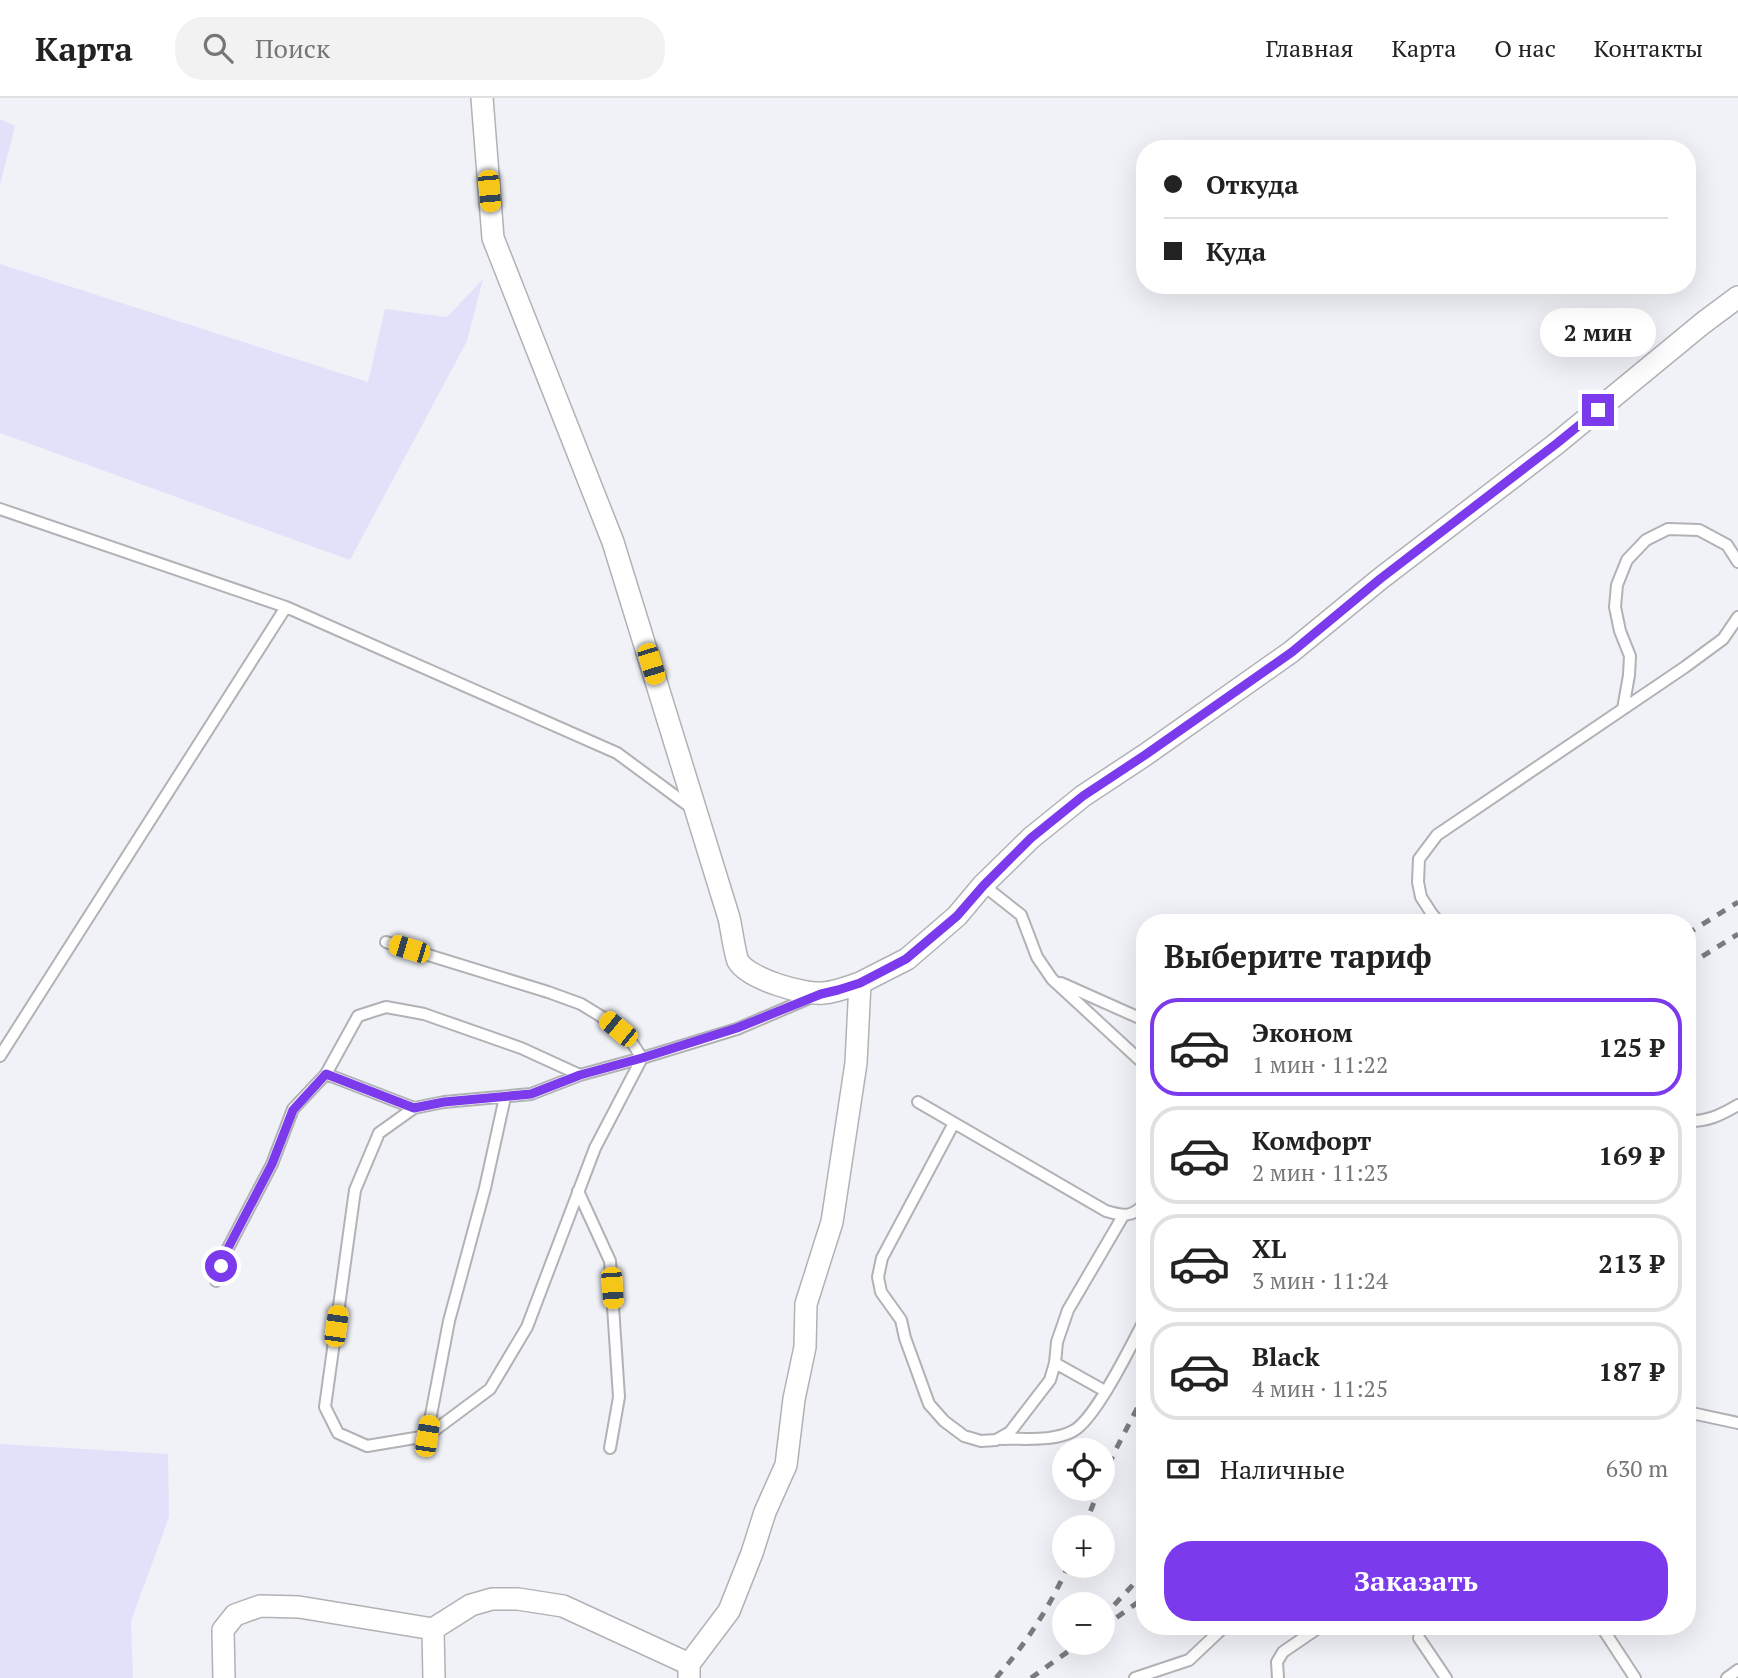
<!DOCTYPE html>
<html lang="ru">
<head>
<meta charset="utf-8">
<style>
	:root { --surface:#fff; --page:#f2f2f2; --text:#222; --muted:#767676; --line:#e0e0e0; --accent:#7c3aed }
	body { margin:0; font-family:"PT Serif",serif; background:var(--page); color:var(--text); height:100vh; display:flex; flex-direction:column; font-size:26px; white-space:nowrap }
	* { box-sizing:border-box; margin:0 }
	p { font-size:23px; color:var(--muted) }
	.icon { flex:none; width:38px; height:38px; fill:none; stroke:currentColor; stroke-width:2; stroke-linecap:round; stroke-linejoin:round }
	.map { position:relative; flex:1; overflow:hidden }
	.panel { position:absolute; left:1136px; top:816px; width:560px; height:721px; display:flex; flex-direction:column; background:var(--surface); border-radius:28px; box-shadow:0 7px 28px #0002 }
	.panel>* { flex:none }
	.hud { position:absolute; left:1136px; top:42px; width:560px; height:154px; border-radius:28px; box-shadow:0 7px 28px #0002; display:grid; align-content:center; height:154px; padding:0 28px; background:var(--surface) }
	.controls { position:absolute; left:1052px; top:1340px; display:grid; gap:14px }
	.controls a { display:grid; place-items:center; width:63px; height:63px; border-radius:50%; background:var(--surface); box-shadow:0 7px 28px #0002; font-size:35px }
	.end { position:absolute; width:32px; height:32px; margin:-16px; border:9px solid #7c3aed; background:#fff; box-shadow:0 0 0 4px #fff }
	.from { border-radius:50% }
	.bubble { position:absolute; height:49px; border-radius:24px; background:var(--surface); box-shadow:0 7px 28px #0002; font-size:23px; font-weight:700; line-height:49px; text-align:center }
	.car { position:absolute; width:21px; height:42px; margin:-21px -10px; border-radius:9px; box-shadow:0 0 5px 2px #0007; background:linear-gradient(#f5c518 24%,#345 0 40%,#f5c518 0 76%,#345 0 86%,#f5c518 0) }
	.hud b { display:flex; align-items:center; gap:24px; height:66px; font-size:26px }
	.hud b+b { border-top:2px solid var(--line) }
	.hud i { width:18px; height:18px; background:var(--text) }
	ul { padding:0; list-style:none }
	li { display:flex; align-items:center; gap:21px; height:98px; margin:0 14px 10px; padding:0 14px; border:4px solid var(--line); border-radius:28px }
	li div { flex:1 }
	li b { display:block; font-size:26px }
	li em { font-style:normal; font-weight:700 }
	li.active { border-color:var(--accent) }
	li>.icon { width:63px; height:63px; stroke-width:1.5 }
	h2 { padding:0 28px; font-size:32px; line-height:84px }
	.pay { display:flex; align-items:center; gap:18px; height:77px; padding:0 28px; font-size:26px }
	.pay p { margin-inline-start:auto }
	.button { display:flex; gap:14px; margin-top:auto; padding:14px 28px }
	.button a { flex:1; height:80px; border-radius:28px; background:var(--accent); color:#fff; font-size:28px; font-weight:700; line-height:80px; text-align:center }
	header { display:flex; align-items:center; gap:42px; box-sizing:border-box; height:98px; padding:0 35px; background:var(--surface); border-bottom:2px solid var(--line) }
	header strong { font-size:33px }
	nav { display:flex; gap:38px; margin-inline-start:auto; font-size:24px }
	.search { width:490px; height:63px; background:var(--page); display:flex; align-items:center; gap:18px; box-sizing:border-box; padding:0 24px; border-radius:28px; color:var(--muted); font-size:26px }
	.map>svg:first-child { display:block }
	.green { fill:#e1e2fa }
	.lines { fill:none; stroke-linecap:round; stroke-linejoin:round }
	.lane-casing { stroke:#b1b2b6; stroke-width:14 }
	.street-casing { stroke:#b1b2b6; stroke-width:24 }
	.lane { stroke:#fff; stroke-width:10 }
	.street { stroke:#fff; stroke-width:21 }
	.rail { stroke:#7a7b7e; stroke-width:5; stroke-dasharray:9 9; stroke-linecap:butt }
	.route { stroke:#7c3aed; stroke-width:9 }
</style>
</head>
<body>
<header>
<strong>Карта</strong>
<div class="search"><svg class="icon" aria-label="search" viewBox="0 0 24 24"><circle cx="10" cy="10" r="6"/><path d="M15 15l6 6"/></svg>Поиск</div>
<nav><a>Главная</a><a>Карта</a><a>О нас</a><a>Контакты</a></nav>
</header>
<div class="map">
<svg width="1738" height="1580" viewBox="0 0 1738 1580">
	<rect width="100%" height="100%" fill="#f1f2f7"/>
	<!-- green -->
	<path class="green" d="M0 21 15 28 0 87Z
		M0 166 368 284 385 211 447 219 483 181 467 243 350 462 0 335Z
		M0 1346 168 1356 169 1419 131 1523 133 1580H0Z"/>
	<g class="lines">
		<defs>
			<path id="lane" d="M0 411 286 509 617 655 693 711
				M1623 611 1629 577 1630 558 1620 533 1615 509 1617 487 1627 462 1646 442 1668 431 1699 432 1727 447 1738 464
				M983 787 1021 817 1037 859 1052 881 1144 966
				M1439 824 1432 816 1421 799 1418 784 1419 761 1437 737 1685 569 1723 541 1738 519
				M386 844 548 894 581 906 607 922 629 940 642 960 595 1050 527 1229 490 1291 427 1338 367 1348 338 1335 325 1309 355 1092 379 1035 414 1010 444 1004 531 996 580 977 642 960 737 931 812 899
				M1061 885 1144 922
				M0 958 286 509
				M326 976 414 1010
				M918 1004 1106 1113C1123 1118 1132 1120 1144 1106
				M1687 1023C1707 1024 1721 1017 1738 1007
				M954 1025 882 1160 878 1179 881 1194 901 1222 905 1240 929 1306 944 1323 964 1338 981 1343 996 1342 1010 1334 1050 1282 1055 1265 1057 1244 1068 1212 1123 1118
				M578 1093 610 1163 619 1299 610 1350
				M216 1183 226 1154 272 1066 293 1011 326 976 358 918 386 909 424 916 521 950 580 977
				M1055 1265 1105 1293
				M1687 1314 1738 1325
				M427 1338 449 1223 485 1090 505 999
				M1002 1341C1024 1340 1053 1344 1073 1333 1095 1322 1131 1248 1144 1223
				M1601 1528 1635 1580
				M1419 1540 1446 1580
				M1135 1580 1189 1562 1225 1528
				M1278 1580 1277 1564 1283 1554 1321 1528
				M1727 1580 1738 1572"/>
			<path id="street" d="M482 0 493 140 613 444 729 820C731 828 735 857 738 863 748 881 804 897 823 895 836 894 848 889 860 885
				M433 1531 434 1580
				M224 1580 223 1532 235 1517 260 1508 299 1509 433 1531 471 1507 492 1501H518L563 1508 689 1566
				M689 1580V1566L729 1513 752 1455 765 1414 786 1367 794 1301 805 1249 806 1206 832 1124 856 965 860 885 907 861 957 818 983 787 1031 740 1083 698 1145 657 1291 554 1380 481 1556 346 1703 225 1738 199"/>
		</defs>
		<!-- lane casing -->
		<use href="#lane" class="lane-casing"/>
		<!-- street casing -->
		<use href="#street" class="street-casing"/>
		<!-- lane -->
		<use href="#lane" class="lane"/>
		<!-- street -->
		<use href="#street" class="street"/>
		<!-- rail -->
		<path class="rail" d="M1687 836 1738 804
			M1687 868 1738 836
			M1687 1098 1688 1097
			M1102 1383 1114 1355 1144 1297
			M1084 1430 1099 1391
			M1102 1520 1144 1475
			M1102 1530 1144 1500
			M996 1580C1025 1547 1050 1509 1068 1468
			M1031 1580 1080 1545"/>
	</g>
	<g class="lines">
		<!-- route -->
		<path class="route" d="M221 1168 226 1154 272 1066 293 1012 326 976 414 1010 444 1004 531 996 580 977 642 960 737 930 821 896 838 892 860 885 906 861 957 818 984 787 1031 740 1083 698 1145 657 1292 554 1380 481 1556 346 1598 312"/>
	</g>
</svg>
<div class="controls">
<a><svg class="icon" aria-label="locate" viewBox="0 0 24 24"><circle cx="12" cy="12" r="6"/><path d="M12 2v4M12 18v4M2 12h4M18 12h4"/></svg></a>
<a>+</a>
<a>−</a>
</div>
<i class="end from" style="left:221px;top:1168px"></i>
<i class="end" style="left:1598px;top:312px"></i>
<div class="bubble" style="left:1540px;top:210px;width:116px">2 мин</div>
<i class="car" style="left:489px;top:93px;rotate:175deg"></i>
<i class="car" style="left:651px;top:566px;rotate:163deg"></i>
<i class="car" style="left:409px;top:851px;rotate:287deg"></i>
<i class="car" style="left:618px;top:931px;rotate:309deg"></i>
<i class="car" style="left:612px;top:1190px;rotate:176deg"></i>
<i class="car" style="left:336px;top:1228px;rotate:8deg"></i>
<i class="car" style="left:427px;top:1338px;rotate:9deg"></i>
<div class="hud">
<b><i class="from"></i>Откуда</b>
<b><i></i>Куда</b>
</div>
<section class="panel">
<h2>Выберите тариф</h2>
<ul>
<li class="active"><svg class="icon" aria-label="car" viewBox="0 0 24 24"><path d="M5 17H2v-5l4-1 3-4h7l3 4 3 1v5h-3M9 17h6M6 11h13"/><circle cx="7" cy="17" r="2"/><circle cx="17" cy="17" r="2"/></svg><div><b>Эконом</b><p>1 мин · 11:22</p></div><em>125 ₽</em></li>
<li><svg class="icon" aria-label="car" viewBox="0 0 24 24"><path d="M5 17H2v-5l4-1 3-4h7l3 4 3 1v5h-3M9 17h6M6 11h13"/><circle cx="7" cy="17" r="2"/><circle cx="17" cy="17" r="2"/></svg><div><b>Комфорт</b><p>2 мин · 11:23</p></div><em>169 ₽</em></li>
<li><svg class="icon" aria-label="car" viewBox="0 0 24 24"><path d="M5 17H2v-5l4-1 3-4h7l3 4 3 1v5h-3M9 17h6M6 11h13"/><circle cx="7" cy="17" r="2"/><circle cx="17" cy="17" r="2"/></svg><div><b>XL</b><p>3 мин · 11:24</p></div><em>213 ₽</em></li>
<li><svg class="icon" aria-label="car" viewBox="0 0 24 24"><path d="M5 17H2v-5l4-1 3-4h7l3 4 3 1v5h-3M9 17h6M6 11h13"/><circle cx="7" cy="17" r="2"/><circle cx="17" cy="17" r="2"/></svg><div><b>Black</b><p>4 мин · 11:25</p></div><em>187 ₽</em></li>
</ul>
<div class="pay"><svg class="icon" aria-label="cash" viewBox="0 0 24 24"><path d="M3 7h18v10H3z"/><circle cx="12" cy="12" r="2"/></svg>Наличные<p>630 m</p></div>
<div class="button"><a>Заказать</a></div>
</section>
</div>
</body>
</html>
